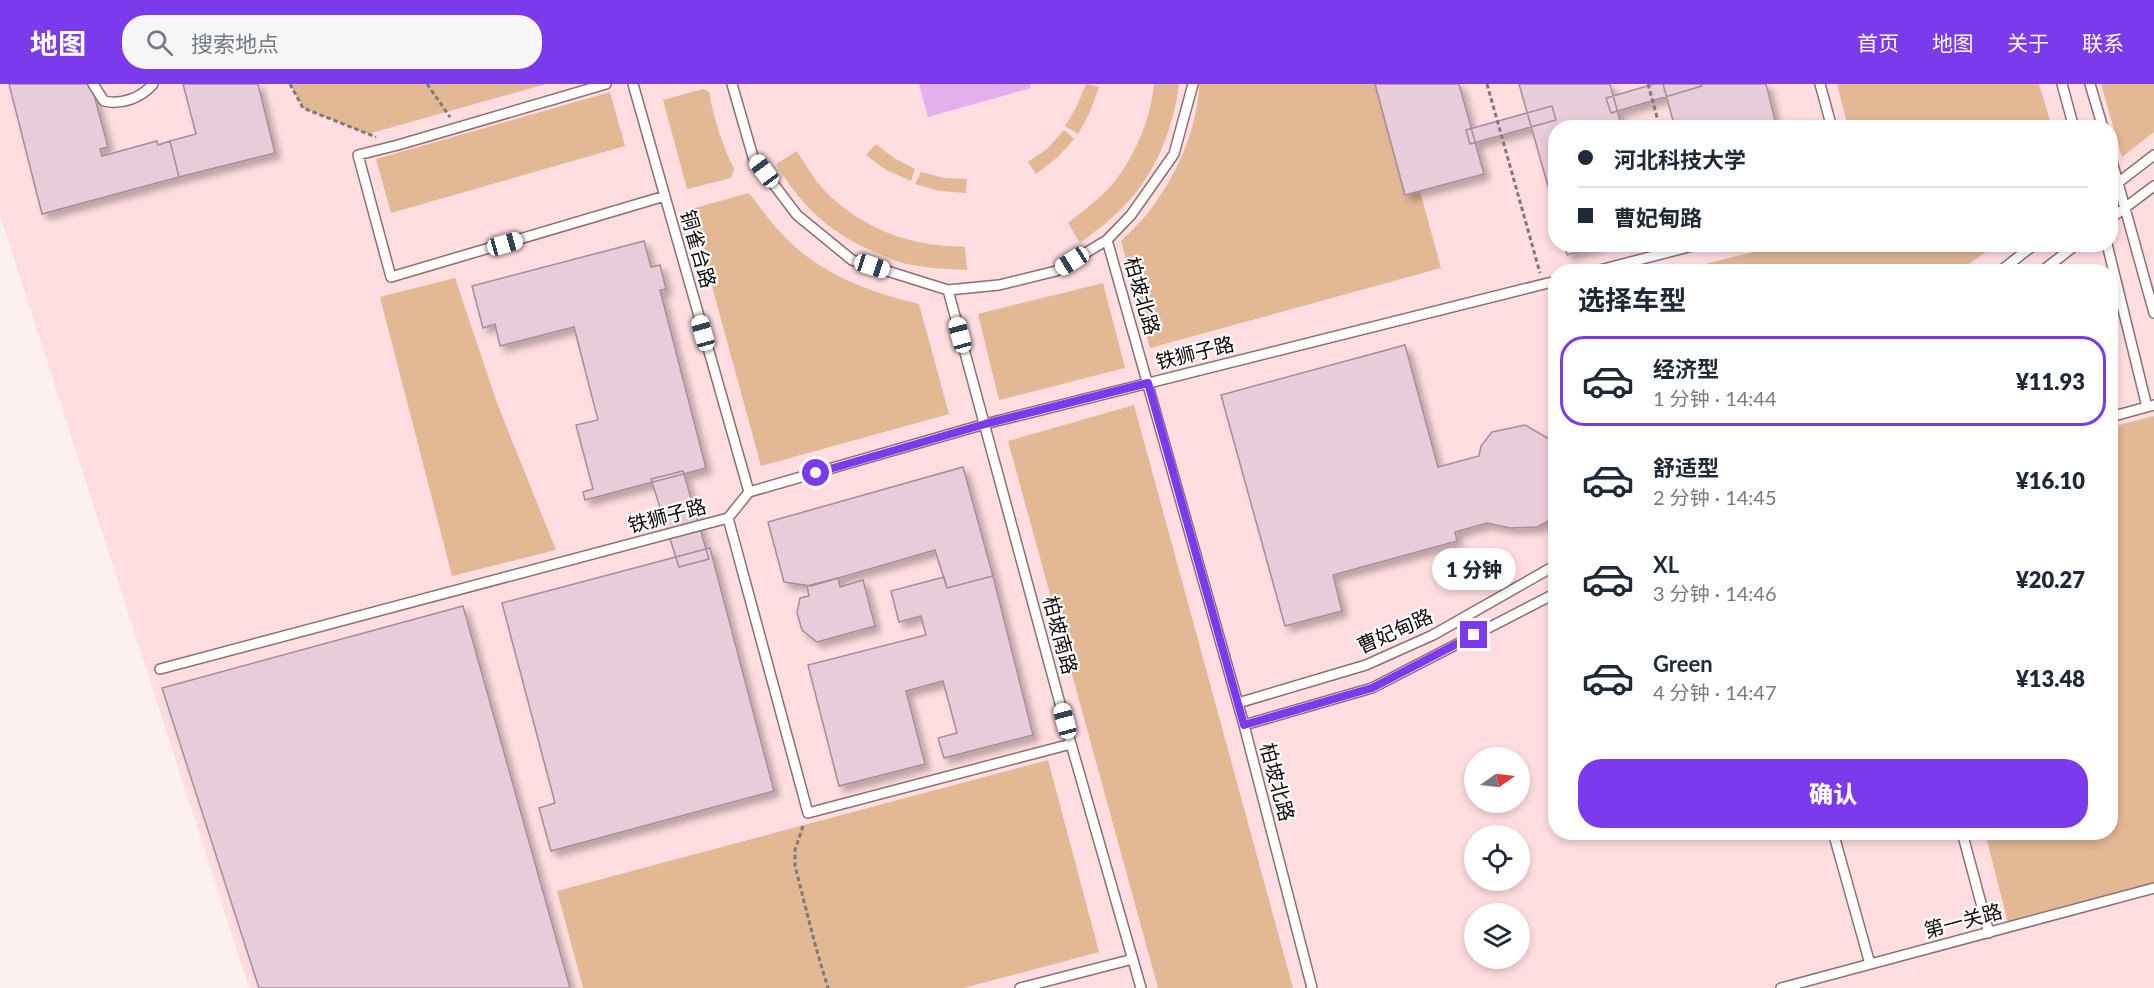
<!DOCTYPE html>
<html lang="zh">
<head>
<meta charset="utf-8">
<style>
	:root { --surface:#fff; --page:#f6f6f7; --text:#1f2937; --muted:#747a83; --line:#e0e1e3; --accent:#7c3aed }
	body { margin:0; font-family:Lato,"Noto Sans SC",sans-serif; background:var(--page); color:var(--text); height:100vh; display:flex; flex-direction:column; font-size:22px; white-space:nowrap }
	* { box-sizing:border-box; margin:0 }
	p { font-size:20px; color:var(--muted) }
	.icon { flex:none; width:33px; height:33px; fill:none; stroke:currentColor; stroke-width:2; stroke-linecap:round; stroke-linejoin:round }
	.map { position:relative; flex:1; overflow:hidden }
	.details { position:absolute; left:1548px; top:180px; width:570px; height:576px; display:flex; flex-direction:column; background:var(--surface); border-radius:24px; box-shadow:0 3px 9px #0003 }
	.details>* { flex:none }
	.guide { position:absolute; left:1548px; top:36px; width:570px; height:132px; border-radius:24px; box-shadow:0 3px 9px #0003; display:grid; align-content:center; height:132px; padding:0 30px; background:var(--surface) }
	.needle { width:39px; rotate:76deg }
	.controls { position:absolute; left:1464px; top:663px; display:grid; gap:12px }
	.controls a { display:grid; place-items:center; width:66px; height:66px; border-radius:50%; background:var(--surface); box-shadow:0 3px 9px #0003; font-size:30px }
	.end { position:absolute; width:27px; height:27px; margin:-14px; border:8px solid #7c3aed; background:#fff; box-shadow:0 0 0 3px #fff }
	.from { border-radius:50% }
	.bubble { position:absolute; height:42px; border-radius:21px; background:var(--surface); box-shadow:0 3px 9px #0003; font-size:20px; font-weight:800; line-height:42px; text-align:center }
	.car { position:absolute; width:18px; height:36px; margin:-18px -9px; border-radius:8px; box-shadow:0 0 4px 2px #0007; background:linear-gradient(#fff 24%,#345 0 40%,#fff 0 76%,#345 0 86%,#fff 0) }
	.guide b { display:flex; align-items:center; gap:21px; height:57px; font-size:22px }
	.guide b+b { border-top:2px solid var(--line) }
	.guide i { width:15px; height:15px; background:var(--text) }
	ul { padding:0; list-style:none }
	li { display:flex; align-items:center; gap:18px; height:90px; margin:0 12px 9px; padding:0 18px; border:3px solid transparent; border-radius:24px }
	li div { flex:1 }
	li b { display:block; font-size:22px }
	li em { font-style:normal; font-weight:800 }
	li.current { border-color:var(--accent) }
	li>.icon { width:54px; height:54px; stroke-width:1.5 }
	h2 { padding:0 30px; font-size:27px; line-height:72px }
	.action { display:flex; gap:12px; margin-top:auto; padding:12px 30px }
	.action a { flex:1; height:69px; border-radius:24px; background:var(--accent); color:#fff; font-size:24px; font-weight:800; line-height:69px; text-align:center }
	header { display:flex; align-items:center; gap:36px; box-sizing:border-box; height:84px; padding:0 30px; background:var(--accent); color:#fff }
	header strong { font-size:28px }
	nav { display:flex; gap:33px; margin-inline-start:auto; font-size:21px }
	.search { width:420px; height:54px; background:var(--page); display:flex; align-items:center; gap:15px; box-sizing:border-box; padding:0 21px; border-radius:24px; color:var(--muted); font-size:22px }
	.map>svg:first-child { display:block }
	.built { fill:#ffdde0; fill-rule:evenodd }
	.green { fill:#e2b895 }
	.water { fill:#e4afec }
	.building { fill:#e9ccda; stroke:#a78c99; stroke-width:1.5; filter:url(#shadow) }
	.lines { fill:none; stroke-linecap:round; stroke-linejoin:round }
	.service-casing { stroke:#8d6f72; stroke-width:12 }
	.path { stroke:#837879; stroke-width:3; stroke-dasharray:4.5 3; stroke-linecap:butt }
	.service { stroke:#fff; stroke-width:9 }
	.route { stroke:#7c3aed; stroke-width:8 }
	.labels { text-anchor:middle; stroke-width:4.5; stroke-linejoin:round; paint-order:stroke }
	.street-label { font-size:20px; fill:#120809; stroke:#fff }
</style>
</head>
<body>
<header>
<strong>地图</strong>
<div class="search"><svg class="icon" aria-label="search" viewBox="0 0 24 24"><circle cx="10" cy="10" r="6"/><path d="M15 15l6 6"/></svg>搜索地点</div>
<nav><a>首页</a><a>地图</a><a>关于</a><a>联系</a></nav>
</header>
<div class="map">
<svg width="2154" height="904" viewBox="0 0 2154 904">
	<defs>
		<filter id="shadow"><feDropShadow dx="5.5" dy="5.5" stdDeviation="3" flood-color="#0004"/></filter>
	</defs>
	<rect width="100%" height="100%" fill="#fdf0f1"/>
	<!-- built -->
	<path class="built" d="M0 0H2154V904H249L0 131ZM1556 44H2110V160H1556ZM1556 188H2110V748H1556ZM1474 674H1520V718H1474ZM1474 752H1520V796H1474ZM1474 830H1520V874H1474Z"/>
	<!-- green -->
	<path class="green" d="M290 0H546L368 50 303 24Z
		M1086 0 1099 3 1090 28 1078 50 1065 42 1076 24Z
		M1154 0H1179C1174 42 1156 89 1126 120 1112 135 1096 147 1080 159L1068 139C1083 127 1098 116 1111 102 1134 75 1151 35 1154 0Z
		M1199 0H1375L1405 111 1420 107 1441 184 1150 264 1121 157C1132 146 1144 135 1153 122 1178 88 1198 43 1199 0Z
		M1837 0H2039L2052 43H1848Z
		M2101 0H2154V48L2122 73Z
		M703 5 709 8C714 36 722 60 734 85L731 94 687 105 663 16Z
		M610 8 625 62 391 129 376 75Z
		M1064 46 1074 55 1058 73 1036 90 1028 78 1047 65Z
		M876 60 894 74 915 85 911 97 886 86 866 71Z
		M797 67C803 77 810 88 817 98 839 125 876 148 910 156 928 161 947 162 965 163L967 186C947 185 927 184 907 180 899 179 890 174 882 171 833 152 803 125 776 80Z
		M921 88 944 94 967 95 966 109 940 107 915 100Z
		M749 109C760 123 771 139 784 152 820 190 869 208 919 220L949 330 761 382 691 125Z
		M1786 160H1996V161L1959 187H1677Z
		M455 194 497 319 556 466 452 492 380 213Z
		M1103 199 1125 284 999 316 978 230Z
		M1134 321 1293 904H1158L1008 357Z
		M2154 332V804L2009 843 1985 749 2110 748 2111 343Z
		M1048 676 1099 868 964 904H583L557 807Z"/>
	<!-- water -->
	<path class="water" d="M919 0H1030L1031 4 928 33Z"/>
	<!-- building -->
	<path class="building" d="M9 0H91L108 63 100 65 102 72 157 57 158 61 170 57 179 93 42 130Z
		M183 0H258L275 69 179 93 170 57 196 50Z
		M1375 0H1459L1484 90 1405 111Z
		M1519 0H1610L1622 44H1556V130Z
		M1654 0H1701L1702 2 1611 29 1606 14Z
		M1663 0H1766L1777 44H1675Z
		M1552 22 1556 36 1470 60 1466 46Z
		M644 157 651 183 660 181 666 205 660 206 706 384 585 416 583 408 593 405 576 341 598 336 574 243 500 262 495 240 483 244 472 202Z
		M1564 160H1604L1567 171Z
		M1405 261 1438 383 1479 372 1481 362 1492 348 1525 341 1551 356 1556 361V433L1537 443 1510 444 1487 439 1455 448 1457 457 1333 491 1342 527 1285 542 1221 311Z
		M963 383 993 492 947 504 935 466 811 502 784 498 768 438Z
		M683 387 709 475 679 483 651 395Z
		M710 464 774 707 551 767 539 724 555 719 502 519Z
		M993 492 1033 651 944 674 938 654 957 649 943 597 906 607 925 680 839 702 808 581 926 551 921 532 899 538 891 507 944 493 947 504Z
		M838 494 840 503 863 496 875 542 817 558 802 546 797 529 800 514 809 512 807 502Z
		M463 522 570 904H259L162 604Z"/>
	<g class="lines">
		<defs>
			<path id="service" d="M93 0 104 17C122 21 141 14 153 0
				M606 0 398 61 358 71 391 193 665 112
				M633 0 749 408
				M732 0 753 73 797 131 852 176 948 206 999 201 1056 187 1107 156 1131 131 1174 70 1193 0
				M1820 0 1832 44
				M2062 0 2074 44
				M2090 0 2103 44
				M2110 70 2154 229
				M2110 105 2154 71
				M2110 135 2154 102
				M1107 156 1244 641 1312 904
				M2107 160 2147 323
				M1592 188 1700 160
				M1999 188 2035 160
				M2041 188 2077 160
				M948 206 1071 660 1141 904
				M2110 333 2154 321
				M728 434 808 729 1071 660
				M160 585 728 434 749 408 985 340 1556 197
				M1238 619 1366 581 1433 551 1556 481
				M1244 641 1372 604 1556 509
				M1833 748 1870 880
				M1962 748 1989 849
				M1020 904 1133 875
				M1781 904 2154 804"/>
		</defs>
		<!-- service casing -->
		<use href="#service" class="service-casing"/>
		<!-- path -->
		<path class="path" d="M290 0 303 24 376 53
			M427 0 450 33
			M1487 0 1540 189
			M1648 0 1660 44
			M803 742 795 766V782L816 864 828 904"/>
		<!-- service -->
		<use href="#service" class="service"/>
	</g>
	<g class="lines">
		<!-- route -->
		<path class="route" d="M816 389 985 340 1148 299 1244 641 1372 604 1474 551"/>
	</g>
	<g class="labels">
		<!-- street labels -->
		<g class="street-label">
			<text transform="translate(698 165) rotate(74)" y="7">铜雀台路</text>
			<text transform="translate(1142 212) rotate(74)" y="7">柏坡北路</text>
			<text transform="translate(1195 269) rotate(-14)" y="7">铁狮子路</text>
			<text transform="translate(667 432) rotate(-15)" y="7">铁狮子路</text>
			<text transform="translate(1395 547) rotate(-24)" y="7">曹妃甸路</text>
			<text transform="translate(1060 551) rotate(75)" y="7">柏坡南路</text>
			<text transform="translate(1277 698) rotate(75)" y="7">柏坡北路</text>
			<text transform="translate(1963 837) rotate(-15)" y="7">第一关路</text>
		</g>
	</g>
</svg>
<div class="controls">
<a><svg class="needle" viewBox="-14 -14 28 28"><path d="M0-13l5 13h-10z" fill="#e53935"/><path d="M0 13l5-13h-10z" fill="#747a83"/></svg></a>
<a><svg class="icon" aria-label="locate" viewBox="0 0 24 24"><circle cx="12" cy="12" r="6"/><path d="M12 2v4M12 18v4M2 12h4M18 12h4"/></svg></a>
<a><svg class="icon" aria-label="layers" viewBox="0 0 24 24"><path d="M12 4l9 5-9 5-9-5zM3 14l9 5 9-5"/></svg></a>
</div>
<i class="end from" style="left:816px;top:389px"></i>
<i class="end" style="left:1474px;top:551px"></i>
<div class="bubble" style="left:1432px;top:464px;width:84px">1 分钟</div>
<i class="car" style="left:764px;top:87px;rotate:323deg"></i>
<i class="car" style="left:505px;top:160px;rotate:74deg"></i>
<i class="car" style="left:1072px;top:177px;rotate:238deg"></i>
<i class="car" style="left:872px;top:182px;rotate:108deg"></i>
<i class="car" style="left:703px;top:249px;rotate:344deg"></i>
<i class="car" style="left:960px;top:251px;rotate:345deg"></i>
<i class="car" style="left:1065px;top:637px;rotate:345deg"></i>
<div class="guide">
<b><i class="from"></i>河北科技大学</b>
<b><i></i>曹妃甸路</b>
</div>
<section class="details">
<h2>选择车型</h2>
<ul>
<li class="current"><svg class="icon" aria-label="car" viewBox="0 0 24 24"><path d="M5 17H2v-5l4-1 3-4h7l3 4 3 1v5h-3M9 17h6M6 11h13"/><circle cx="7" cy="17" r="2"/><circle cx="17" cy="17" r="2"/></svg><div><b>经济型</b><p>1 分钟 · 14:44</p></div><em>¥11.93</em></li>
<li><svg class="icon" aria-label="car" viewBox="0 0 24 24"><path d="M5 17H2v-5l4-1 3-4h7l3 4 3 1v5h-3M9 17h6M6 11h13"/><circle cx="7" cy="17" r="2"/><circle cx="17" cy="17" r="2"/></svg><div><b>舒适型</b><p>2 分钟 · 14:45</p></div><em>¥16.10</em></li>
<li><svg class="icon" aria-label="car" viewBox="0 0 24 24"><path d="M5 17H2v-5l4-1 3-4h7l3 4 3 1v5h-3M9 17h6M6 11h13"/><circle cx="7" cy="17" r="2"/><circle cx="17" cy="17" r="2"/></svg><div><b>XL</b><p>3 分钟 · 14:46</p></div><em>¥20.27</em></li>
<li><svg class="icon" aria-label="car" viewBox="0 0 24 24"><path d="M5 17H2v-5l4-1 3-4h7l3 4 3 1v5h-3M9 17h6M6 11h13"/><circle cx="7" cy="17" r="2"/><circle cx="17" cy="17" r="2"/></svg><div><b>Green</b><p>4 分钟 · 14:47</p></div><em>¥13.48</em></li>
</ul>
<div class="action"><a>确认</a></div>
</section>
</div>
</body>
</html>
